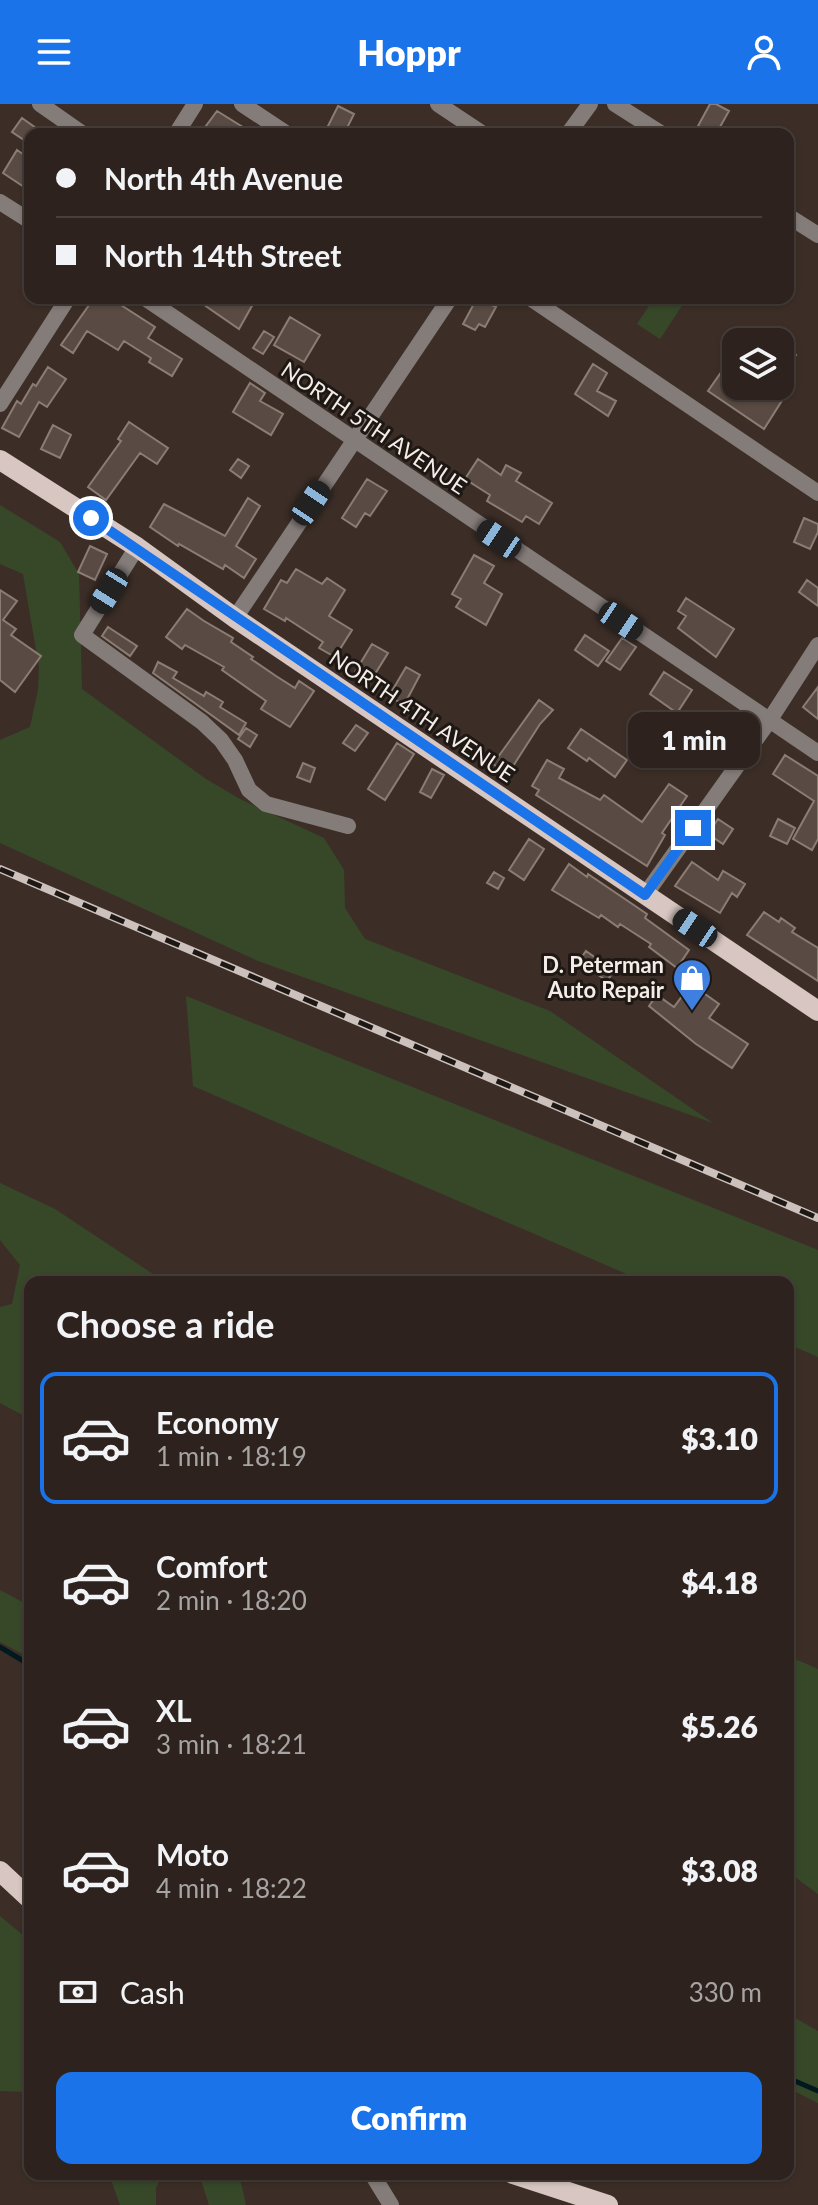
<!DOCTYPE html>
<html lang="en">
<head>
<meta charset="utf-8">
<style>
	:root { --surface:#2d221d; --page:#352a26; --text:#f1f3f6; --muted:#a7a4a4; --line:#483f3b; --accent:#1a73e8 }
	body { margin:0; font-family:Lato,sans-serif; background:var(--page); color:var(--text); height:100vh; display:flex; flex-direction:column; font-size:30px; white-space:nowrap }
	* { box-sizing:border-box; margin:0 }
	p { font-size:26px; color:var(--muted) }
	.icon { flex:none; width:44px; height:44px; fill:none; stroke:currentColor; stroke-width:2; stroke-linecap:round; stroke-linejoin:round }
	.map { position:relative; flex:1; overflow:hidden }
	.drawer { position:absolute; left:24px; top:1172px; width:770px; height:904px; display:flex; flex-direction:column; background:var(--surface); border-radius:16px; box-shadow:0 2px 6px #0004,0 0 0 2px var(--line) }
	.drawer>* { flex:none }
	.guide { position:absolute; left:24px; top:24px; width:770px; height:176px; border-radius:16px; box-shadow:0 2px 6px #0004,0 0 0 2px var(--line); display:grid; align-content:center; height:176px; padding:0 32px; background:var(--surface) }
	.controls { position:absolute; left:722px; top:224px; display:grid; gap:16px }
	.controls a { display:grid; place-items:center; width:72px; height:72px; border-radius:16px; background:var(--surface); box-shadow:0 2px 6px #0004,0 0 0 2px var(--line); font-size:40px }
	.end { position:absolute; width:36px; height:36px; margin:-18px; border:10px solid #1a73e8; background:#fff; box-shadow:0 0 0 4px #fff }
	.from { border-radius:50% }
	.bubble { position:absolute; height:56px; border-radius:16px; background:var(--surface); box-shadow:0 2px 6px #0004,0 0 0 2px var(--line); font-size:26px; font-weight:800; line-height:56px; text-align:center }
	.car { position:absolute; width:24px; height:48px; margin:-24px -12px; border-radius:10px; box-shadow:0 0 6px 2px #0007; background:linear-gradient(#222 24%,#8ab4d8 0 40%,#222 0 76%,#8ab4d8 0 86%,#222 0) }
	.guide b { display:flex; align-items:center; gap:28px; height:76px; font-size:30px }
	.guide b+b { border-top:2px solid var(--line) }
	.guide i { width:20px; height:20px; background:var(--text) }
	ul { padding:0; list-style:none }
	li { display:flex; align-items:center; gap:24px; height:132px; margin:0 16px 12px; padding:0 16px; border:4px solid transparent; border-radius:16px }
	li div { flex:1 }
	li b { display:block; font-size:30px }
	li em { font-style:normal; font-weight:800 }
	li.selected { border-color:var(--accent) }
	li>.icon { width:72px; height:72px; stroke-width:1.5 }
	h2 { padding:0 32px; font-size:36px; line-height:96px }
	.pay { display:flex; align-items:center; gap:20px; height:88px; padding:0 32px; font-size:30px }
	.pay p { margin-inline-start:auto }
	.action { display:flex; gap:16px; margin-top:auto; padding:16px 32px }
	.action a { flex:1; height:92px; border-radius:16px; background:var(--accent); color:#fff; font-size:32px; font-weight:800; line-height:92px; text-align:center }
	header { display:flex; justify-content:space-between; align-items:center; height:104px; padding:0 32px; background:var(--accent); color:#fff; font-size:36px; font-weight:800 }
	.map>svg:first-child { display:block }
	.green { fill:#374829 }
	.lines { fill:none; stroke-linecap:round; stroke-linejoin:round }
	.stream { stroke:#00191f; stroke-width:5 }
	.building { fill:#594b43; stroke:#8c7d74; stroke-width:2 }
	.minor { stroke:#847c79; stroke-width:16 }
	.major { stroke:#d7c6c1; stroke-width:20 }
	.rail-casing { stroke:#ccc1bc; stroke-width:8 }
	.rail { stroke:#1e1815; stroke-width:5; stroke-dasharray:15; stroke-linecap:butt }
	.route { stroke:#1a73e8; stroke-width:10 }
	.labels { text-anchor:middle; stroke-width:6; stroke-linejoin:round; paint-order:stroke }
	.street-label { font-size:22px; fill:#f5ece7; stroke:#1e1815 }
	.poi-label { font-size:22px; font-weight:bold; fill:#f5ece7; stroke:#1e1815; text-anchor:end }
</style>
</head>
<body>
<header><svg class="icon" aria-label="menu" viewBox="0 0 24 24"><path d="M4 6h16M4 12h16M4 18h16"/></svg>Hoppr<svg class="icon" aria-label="person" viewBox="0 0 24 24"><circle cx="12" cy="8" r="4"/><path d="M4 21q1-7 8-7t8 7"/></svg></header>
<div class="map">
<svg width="818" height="2101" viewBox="0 0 818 2101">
	<rect width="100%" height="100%" fill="#3c2e27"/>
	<!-- green -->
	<path class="green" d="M654 194H687L660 235 637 220Z
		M0 401 60 438 79 470 82 585 206 675 240 695 324 734 344 766 345 804 365 835 550 907 713 1019 258 857 0 739V636L30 623 38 586 39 563 23 470 0 460Z
		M186 892 818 1146V1253L788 1240V1178H645L193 982Z
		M0 1079 55 1105 165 1178H30V1315L0 1299V1203L12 1200 20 1161 0 1136Z
		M0 1486 30 1502V1554L0 1538Z
		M788 1552 818 1565V1790L788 1768Z
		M0 1812 30 1837V1988L0 1987Z
		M788 1910 818 1927V1999L788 1984Z
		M109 2070H163L156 2084V2101H120Z
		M192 2070H239L246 2101H209L201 2076Z"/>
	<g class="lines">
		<!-- stream -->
		<path class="stream" d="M0 1543 30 1561
			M788 1974 818 1987"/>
	</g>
	<!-- building -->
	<path class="building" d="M710 0H716L729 7 716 30 698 22Z
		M338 2 354 10 344 30H324Z
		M217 7 254 30H200Z
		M22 14 36 24 27 38 12 28Z
		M17 46 30 55V87L3 69Z
		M94 194H110L155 223 148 234 182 255 172 272 149 258 151 254 124 237 118 246 87 227 73 249 61 241Z
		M194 194H244L253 200 239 225Z
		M477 194 496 203 485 223 479 220 475 226 463 220Z
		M290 213 320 231 304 258 274 241Z
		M264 227 274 233 263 250 253 244Z
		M780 240 796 251 789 261 780 254Z
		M593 260 607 269 597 287 616 297 608 312 575 290Z
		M48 263 66 275 47 303 39 298 19 333 2 324 17 297 21 300 33 280 36 282Z
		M722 267 736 277V282H763L783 295 764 325 708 287Z
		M250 279 265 289 260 297 283 310 271 331 233 308Z
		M129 318 168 344 157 360 140 349 106 396 88 383 121 337 118 335Z
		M53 321 71 331 60 354 41 345Z
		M238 355 249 362 241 374 230 366Z
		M478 355 501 371 506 361 521 369 516 377 552 399 539 420 526 412 522 418 487 397 490 391 465 375Z
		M367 375 387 387 370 412 365 409 356 423 342 414Z
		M248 394 260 402 236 442 256 455 244 474 225 461 223 465 179 440 178 442 150 423 164 400 225 432Z
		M804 414 818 420V428L810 445 794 438Z
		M90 442 107 450 95 476 78 468Z
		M474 451 494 462 484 479 502 490 486 521 456 503 461 495 452 490Z
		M296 465 322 480 327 474 345 486 329 512 352 526 335 553 319 544 323 538 286 514 285 517 264 505 281 476 287 479Z
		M807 476 818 484V502L799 488Z
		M0 486 17 497 3 516 16 525 11 531 41 552 15 588 0 576Z
		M686 494 734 525 716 553 678 524 686 512 678 507Z
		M187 505 204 517 233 534 231 538 253 553 251 555 276 572 295 584 299 577 314 587 290 623 261 605 266 597 222 566 224 563 185 541 182 545 166 533Z
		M108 523 137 542 130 552 102 532Z
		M585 531 609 547 598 562 575 546Z
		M622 534 636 543 620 566 606 557Z
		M372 540 388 549 370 578 355 568Z
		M158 558 177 568 173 574 204 592 206 588 223 598 220 603 246 619 239 631 153 569Z
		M406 563 420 571 404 601 389 592Z
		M664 568 692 586 677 609 650 590Z
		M818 583V615L803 603Z
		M539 596 553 606 540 620 508 670 493 660Z
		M356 621 368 629 355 647 343 639Z
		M246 624 257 631 250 643 238 635Z
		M581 625 627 656 615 673 589 654 587 657 568 644Z
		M671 627 682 633 673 647 662 640Z
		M397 639 414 650 385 696 368 685Z
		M785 651 818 672V735L812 746 793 735 814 697 773 670Z
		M547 656 564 665 559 674 600 696 604 691 642 718 669 680 687 692 662 729 665 731 647 762 536 691 539 686 532 682Z
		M303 659 315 664 310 678 297 673Z
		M432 665 444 671 431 694 420 688Z
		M718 715 733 725 723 740 708 730Z
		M778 715 795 724 787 740 770 732Z
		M529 735 544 745 524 776 509 766Z
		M692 758 718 776 723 767 745 780 737 793 732 789 720 809 675 782Z
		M569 760 587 773 588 770 647 810 645 814 689 846 677 864 649 843 651 840 620 820 618 823 601 811 599 814 552 786Z
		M494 768 504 774 498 785 487 779Z
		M764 808 779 818 781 814 795 824 792 828 818 844V877L747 831Z
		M586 847 614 867 607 877 579 857Z
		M691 880 719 900 709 914 748 940 732 964 696 940 649 902 657 891 674 903Z"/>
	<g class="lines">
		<!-- minor -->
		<path class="minor" d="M40 0 83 30
			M242 0 287 30
			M438 0 483 30
			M615 0 662 30
			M176 30 195 0
			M568 30 590 0
			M0 98 30 117
			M788 112 818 131
			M145 194 818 649
			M530 194 818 389
			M0 300 68 194
			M137 443 82 531 202 618 221 636 235 656 249 686 266 700 348 722
			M235 514 450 194
			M645 791 769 617 818 541
			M372 2070 391 2101"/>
		<!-- major -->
		<path class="major" d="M0 356 137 443 235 514 818 907
			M0 1767 30 1795
			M513 2070 608 2101"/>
		<defs>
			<path id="rail" d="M0 765 818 1114"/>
		</defs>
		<!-- rail casing -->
		<use href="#rail" class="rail-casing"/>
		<!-- rail -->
		<use href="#rail" class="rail"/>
	</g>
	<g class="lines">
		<!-- route -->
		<path class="route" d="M91 414 645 791 693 724"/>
	</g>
	<!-- icons -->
	<defs>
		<symbol id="shop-pin" viewBox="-11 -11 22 30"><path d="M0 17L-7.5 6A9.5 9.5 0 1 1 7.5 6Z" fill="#3f7fe0" stroke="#1e1815"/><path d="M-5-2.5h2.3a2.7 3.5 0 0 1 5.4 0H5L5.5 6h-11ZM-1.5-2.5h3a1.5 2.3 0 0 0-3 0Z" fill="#fff"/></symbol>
	</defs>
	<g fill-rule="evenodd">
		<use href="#shop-pin" x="670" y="852" width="44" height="60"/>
	</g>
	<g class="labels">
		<!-- street labels -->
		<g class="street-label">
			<text transform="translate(374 324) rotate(34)" y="8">NORTH 5TH AVENUE</text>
			<text transform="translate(422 612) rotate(34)" y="8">NORTH 4TH AVENUE</text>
		</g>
		<!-- poi labels -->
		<g class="poi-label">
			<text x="664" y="869">D. Peterman<tspan x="664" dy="25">Auto Repair</tspan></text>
		</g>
	</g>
</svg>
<div class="controls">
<a><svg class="icon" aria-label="layers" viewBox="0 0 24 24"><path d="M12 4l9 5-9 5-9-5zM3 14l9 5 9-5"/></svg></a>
</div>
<i class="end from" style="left:91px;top:414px"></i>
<i class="end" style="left:693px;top:724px"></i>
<div class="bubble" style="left:628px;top:608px;width:132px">1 min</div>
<i class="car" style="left:311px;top:399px;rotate:34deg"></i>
<i class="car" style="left:499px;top:435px;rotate:304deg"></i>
<i class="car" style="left:109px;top:487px;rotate:212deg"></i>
<i class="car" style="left:621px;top:517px;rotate:124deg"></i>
<i class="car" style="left:695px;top:824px;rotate:304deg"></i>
<div class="guide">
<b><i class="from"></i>North 4th Avenue</b>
<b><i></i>North 14th Street</b>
</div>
<section class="drawer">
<h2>Choose a ride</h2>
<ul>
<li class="selected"><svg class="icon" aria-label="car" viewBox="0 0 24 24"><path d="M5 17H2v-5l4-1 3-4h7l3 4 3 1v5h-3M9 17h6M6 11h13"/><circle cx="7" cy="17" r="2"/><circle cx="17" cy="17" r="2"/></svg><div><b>Economy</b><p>1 min · 18:19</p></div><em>$3.10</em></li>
<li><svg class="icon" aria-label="car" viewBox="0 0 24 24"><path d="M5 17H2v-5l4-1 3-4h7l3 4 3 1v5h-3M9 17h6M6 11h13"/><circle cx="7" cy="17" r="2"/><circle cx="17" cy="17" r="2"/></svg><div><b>Comfort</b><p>2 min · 18:20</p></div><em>$4.18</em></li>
<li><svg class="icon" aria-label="car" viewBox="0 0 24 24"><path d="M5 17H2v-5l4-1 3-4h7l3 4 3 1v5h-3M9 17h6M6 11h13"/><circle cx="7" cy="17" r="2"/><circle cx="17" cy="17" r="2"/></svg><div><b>XL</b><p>3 min · 18:21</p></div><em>$5.26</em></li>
<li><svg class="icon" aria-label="car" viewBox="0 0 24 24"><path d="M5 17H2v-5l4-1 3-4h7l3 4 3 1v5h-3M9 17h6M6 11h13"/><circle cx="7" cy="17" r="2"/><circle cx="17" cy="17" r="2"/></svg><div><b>Moto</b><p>4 min · 18:22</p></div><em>$3.08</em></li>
</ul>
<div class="pay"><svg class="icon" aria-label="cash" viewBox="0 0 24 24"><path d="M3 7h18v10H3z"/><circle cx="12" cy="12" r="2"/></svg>Cash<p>330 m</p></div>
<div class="action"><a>Confirm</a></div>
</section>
</div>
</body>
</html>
